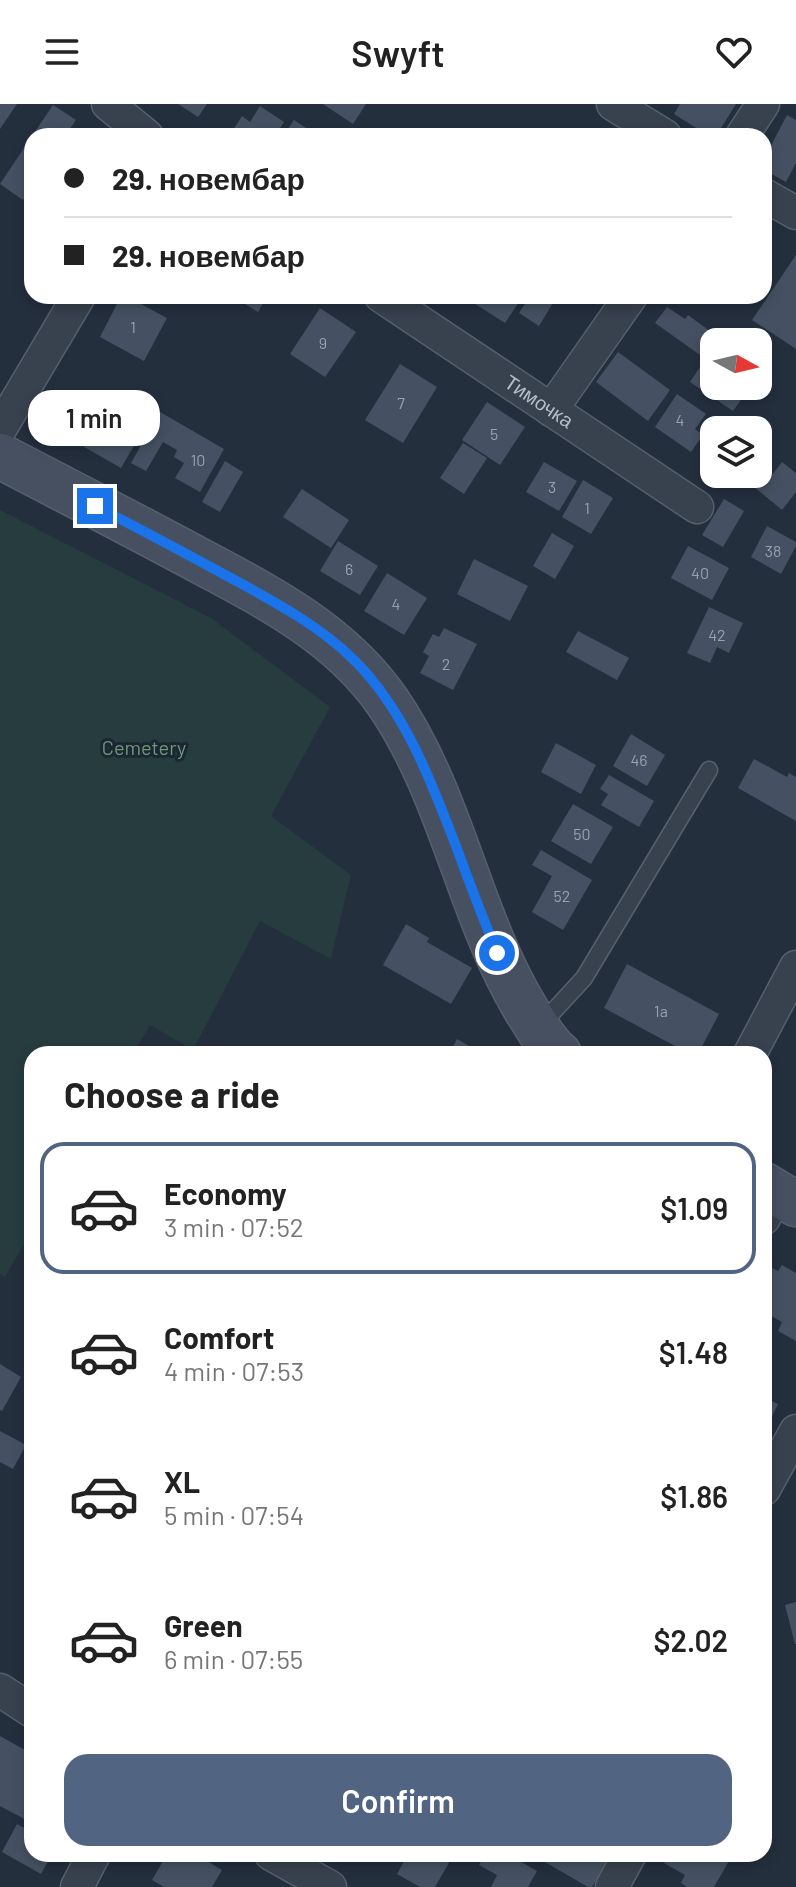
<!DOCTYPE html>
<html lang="en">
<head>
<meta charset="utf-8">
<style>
	:root { --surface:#fff; --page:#f2f2f2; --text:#222; --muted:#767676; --line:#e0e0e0; --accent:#516482 }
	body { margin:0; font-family:Barlow,sans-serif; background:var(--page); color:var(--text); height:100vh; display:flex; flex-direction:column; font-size:30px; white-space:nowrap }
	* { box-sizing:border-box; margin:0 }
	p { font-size:26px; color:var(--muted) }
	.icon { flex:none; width:44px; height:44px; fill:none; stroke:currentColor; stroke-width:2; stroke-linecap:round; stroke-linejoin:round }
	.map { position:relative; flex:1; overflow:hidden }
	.panel { position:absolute; left:24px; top:942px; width:748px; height:816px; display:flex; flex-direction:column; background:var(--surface); border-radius:24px; box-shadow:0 4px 12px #0003 }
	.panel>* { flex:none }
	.banner { position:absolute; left:24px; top:24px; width:748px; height:176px; border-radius:24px; box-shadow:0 4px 12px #0003; display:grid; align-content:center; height:176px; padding:0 40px; background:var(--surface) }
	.needle { width:52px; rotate:98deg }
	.tools { position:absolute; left:700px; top:224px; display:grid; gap:16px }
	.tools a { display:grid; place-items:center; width:72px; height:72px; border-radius:16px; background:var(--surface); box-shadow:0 4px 12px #0003; font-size:40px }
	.end { position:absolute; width:36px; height:36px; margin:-18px; border:10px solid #1a73e8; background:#fff; box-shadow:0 0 0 4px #fff }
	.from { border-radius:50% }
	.bubble { position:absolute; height:56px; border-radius:24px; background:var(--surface); box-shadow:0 4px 12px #0003; font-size:26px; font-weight:600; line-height:56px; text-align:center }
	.banner b { display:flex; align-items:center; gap:28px; height:76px; font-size:30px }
	.banner b+b { border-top:2px solid var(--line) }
	.banner i { width:20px; height:20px; background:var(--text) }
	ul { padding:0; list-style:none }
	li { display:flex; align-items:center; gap:24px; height:132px; margin:0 16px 12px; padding:0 24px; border:4px solid transparent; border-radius:24px }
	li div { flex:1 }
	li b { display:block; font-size:30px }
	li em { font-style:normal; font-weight:600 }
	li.current { border-color:var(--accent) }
	li>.icon { width:72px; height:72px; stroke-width:1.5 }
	h2 { padding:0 40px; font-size:36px; line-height:96px }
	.button { display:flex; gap:16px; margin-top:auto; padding:16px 40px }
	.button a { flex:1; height:92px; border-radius:24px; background:var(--accent); color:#fff; font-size:32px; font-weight:600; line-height:92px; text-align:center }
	header { display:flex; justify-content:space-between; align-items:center; height:104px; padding:0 40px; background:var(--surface); font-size:36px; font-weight:600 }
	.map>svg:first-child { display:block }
	.green { fill:#263c3f }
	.building { fill:#455162 }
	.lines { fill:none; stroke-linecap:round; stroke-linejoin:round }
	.service-casing { stroke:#565f6c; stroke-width:19 }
	.minor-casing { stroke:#565f6c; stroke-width:35 }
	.secondary-casing { stroke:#565f6c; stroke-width:47 }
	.service { stroke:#38414e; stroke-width:16 }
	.minor { stroke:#38414e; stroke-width:32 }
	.secondary { stroke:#465061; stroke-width:44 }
	.route { stroke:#1a73e8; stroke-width:10 }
	.labels { text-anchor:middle; stroke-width:6; stroke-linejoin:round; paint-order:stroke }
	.number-label { font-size:16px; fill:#98a1af }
	.street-label { font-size:20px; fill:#b4bcc9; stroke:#1d2633 }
	.park-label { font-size:20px; fill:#6b9a76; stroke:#1d2633 }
</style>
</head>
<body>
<header><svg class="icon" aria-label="menu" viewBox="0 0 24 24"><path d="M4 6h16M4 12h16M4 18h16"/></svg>Swyft<svg class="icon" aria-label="heart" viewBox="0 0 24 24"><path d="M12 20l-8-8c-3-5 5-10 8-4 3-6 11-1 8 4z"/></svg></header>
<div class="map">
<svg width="796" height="1783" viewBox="0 0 796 1783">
	<rect width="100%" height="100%" fill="#242f3e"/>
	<!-- green -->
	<path class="green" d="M0 406 211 514 330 603 271 712 351 771 331 855 260 817 193 946 150 921 133 950H32V1126L5 1173 0 1170Z"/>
	<!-- building -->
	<path class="building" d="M0 0H17L0 25Z
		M178 0H207L198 13Z
		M323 0H366L353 20Z
		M680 0H736L716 32H709L674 10Z
		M53 1 76 16 65 32H32Z
		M260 2 284 18 275 32H229L242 12 250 18Z
		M787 11 796 16V59L786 78 764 66V55Z
		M294 16 318 32H283Z
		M32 32V82L23 96 0 80Z
		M796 151V245L752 216Z
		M121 192H126L167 214 144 257 100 233Z
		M232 192H267L258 208Z
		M471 192H523L505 219 469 196Z
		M530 192H557L539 222 519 209Z
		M667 203 685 215 688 211 714 230 700 251 655 219Z
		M320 204 356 228 325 273 290 250Z
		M618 248 670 286 648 317 596 278Z
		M400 260 437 283 403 339 365 316Z
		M702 260 714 269V282H733L745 290 733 307 690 278Z
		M677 290 706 310 695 325 703 331 691 348 655 323Z
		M95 295 145 323 121 364 72 336Z
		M487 298 525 323 500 361 462 336Z
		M160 308 224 345 200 388 175 374 184 359 174 353 177 346 163 338 146 367 131 359Z
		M463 339 487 354 464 390 440 374Z
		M225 357 243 368 220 408 202 398Z
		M544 358 577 377 559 407 526 388Z
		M782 358 796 369V388L782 406 754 383 763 371 768 376Z
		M583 376 613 394 591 430 562 413Z
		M302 385 349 416 331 444 283 413Z
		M724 395 744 407 723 443 702 431Z
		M767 422 796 438V442L781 470 751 453Z
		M552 429 574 442 555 475 533 462Z
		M338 437 378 462 360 491 320 467Z
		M688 442 729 464 712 496 671 474Z
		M474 455 528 482 510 517 457 490Z
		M387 469 427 494 404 531 364 507Z
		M709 503 743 519 729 549 717 543 710 559 687 549Z
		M444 524 477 540 453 586 420 569 429 552 423 548 433 530 439 533Z
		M578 527 629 554 617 576 566 548Z
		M631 630 665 651 647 682 613 662Z
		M556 639 596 661 581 690 541 668Z
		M754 655 787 673 789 669 796 673V717L738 684Z
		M609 671 654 697 639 723 601 701 608 690 600 685Z
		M573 700 613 723 591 760 551 737Z
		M541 746 592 776 563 826 532 808 552 772 532 761Z
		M406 820 429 834 427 838 472 864 451 900 383 861Z
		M627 860 719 910 698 950H690L604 904Z
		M457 935 483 950H449Z
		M765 1160 778 1167 782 1161 796 1169V1237L778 1227 782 1218 764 1208Z
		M0 1260 21 1273 2 1307 0 1306Z
		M764 1293 778 1300 764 1330Z
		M0 1327 26 1341 13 1365 0 1358Z
		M796 1498V1540H795L785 1501Z
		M0 1632 32 1650V1719L0 1702Z
		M17 1720 32 1728V1750H52L41 1770 2 1748Z
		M167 1750H195L222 1766 212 1783H164L152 1776Z
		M408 1750H437L450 1757 435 1783H420L397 1770Z
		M485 1750H507L537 1767 528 1783H491L497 1771 479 1761Z
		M540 1750H609L611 1751 592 1783H588L538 1754Z
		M669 1750H733L714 1783H687L681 1779 685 1771 664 1759Z"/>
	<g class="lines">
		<defs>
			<path id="service" d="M538 924 584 874 709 666"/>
			<g id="minor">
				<path d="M108 0 147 32"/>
				<path d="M613 0 665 32"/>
				<path d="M742 32 763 0"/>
				<path d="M764 91 796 109"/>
				<path id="s1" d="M381 192 697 403"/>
				<path d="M551 306 631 192"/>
				<path d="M0 325 79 192"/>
				<path d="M750 950 796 863"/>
				<path d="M764 1114 777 1089"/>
				<path d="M764 1385 796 1327"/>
				<path d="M0 1586 32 1607"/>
				<path d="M271 1750 330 1783"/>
				<path d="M77 1783 94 1750"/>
				<path d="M612 1783 630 1750"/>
			</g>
			<path id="secondary" d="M0 352C63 385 126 417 189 451 262 490 338 527 387 597 452 691 468 810 527 907 537 922 545 939 559 950
				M764 1081 796 1100"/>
		</defs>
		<!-- service casing -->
		<use href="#service" class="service-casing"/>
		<!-- minor casing -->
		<use href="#minor" class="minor-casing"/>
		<!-- secondary casing -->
		<use href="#secondary" class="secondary-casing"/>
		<!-- service -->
		<use href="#service" class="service"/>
		<!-- minor -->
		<use href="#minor" class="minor"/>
		<!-- secondary -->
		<use href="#secondary" class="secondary"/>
	</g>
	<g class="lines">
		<!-- route -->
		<path class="route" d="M95 402C140 425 185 449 229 473 273 497 319 521 355 557 405 607 431 677 456 742 469 778 483 814 497 849"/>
	</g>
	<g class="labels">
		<!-- number labels -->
		<g class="number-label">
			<text x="133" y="229">1</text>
			<text x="323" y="245">9</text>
			<text x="401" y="305">7</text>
			<text x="680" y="322">4</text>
			<text x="494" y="336">5</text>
			<text x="198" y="362">10</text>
			<text x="552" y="389">3</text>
			<text x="587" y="410">1</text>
			<text x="773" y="453">38</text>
			<text x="349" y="471">6</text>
			<text x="700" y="475">40</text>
			<text x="396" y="506">4</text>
			<text x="717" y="537">42</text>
			<text x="446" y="566">2</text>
			<text x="639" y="662">46</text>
			<text x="582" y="736">50</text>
			<text x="562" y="798">52</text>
			<text x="661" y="913">1a</text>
		</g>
		<!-- street labels -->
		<g class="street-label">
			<text dy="7" stroke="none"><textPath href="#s1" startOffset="190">Тимочка</textPath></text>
		</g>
		<!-- park labels -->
		<g class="park-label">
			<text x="144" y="651">Cemetery</text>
		</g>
	</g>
</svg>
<div class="tools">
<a><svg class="needle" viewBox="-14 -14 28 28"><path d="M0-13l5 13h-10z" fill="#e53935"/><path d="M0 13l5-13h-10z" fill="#767676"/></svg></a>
<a><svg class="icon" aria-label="layers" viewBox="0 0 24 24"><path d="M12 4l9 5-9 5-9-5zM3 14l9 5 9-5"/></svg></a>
</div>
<i class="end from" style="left:497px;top:849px"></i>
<i class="end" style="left:95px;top:402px"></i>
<div class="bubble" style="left:28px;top:286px;width:132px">1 min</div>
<div class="banner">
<b><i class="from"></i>29. новембар</b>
<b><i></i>29. новембар</b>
</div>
<section class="panel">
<h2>Choose a ride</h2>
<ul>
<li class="current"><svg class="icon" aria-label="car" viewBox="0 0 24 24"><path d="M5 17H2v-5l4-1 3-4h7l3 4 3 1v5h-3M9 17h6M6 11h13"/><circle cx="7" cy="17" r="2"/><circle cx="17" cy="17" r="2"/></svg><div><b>Economy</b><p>3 min · 07:52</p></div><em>$1.09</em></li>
<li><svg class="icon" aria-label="car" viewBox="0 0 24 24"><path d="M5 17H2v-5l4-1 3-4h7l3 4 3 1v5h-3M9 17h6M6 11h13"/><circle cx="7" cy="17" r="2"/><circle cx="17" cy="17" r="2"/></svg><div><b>Comfort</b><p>4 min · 07:53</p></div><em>$1.48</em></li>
<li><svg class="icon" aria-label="car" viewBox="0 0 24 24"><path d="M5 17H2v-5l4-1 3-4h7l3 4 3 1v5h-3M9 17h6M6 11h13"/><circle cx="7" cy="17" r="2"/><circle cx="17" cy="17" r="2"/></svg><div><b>XL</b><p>5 min · 07:54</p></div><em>$1.86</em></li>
<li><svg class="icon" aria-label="car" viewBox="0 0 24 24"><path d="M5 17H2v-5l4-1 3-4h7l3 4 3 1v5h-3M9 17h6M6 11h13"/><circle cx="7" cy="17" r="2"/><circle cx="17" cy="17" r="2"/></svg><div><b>Green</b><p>6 min · 07:55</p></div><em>$2.02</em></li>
</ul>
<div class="button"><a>Confirm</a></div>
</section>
</div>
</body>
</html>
